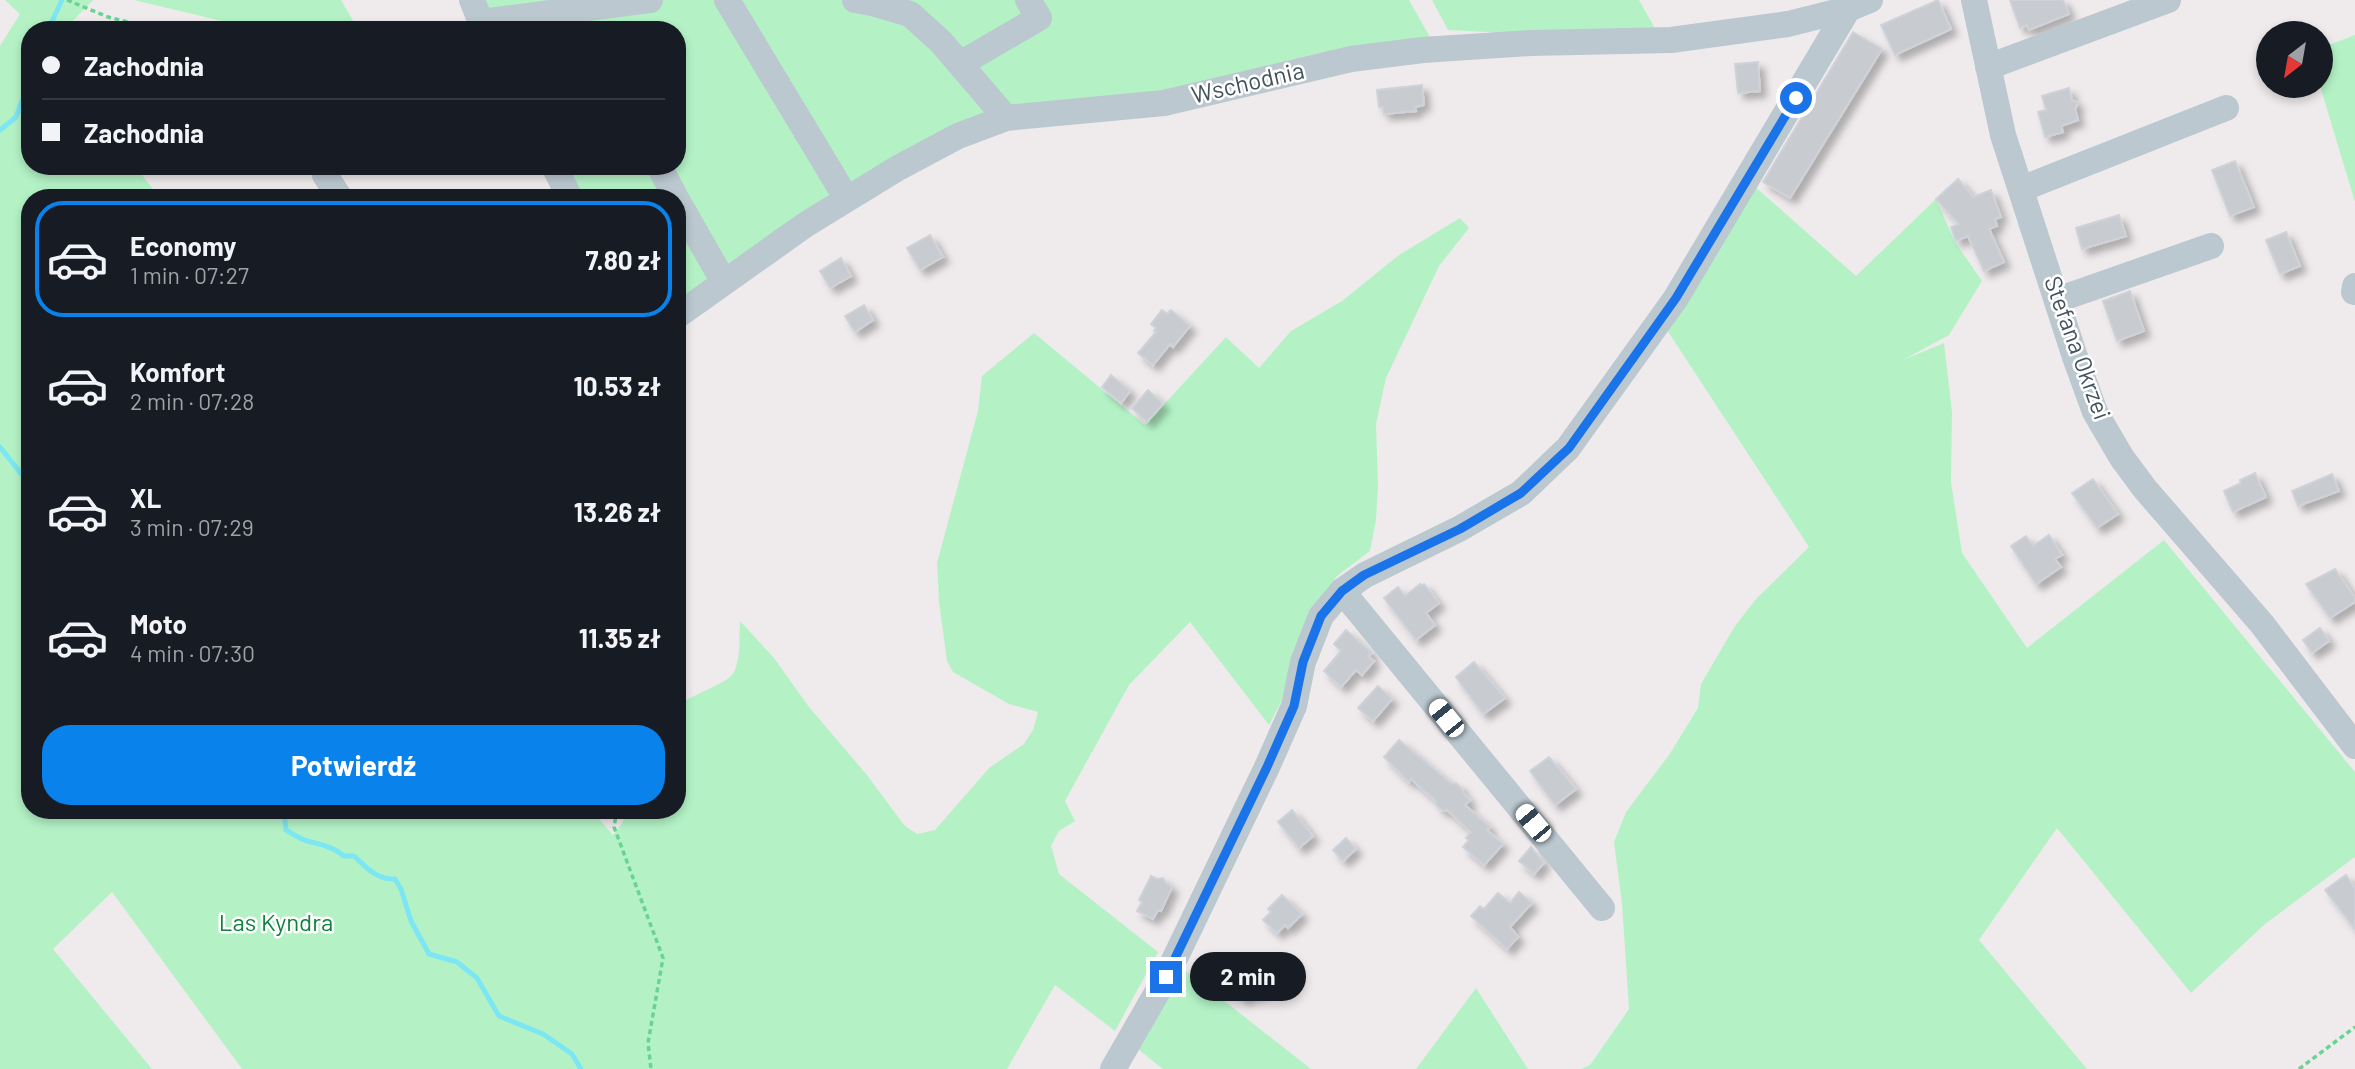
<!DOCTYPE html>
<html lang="pl">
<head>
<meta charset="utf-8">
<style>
	:root { --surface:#171b24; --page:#20242c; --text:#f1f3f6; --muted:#9ea1a6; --line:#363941; --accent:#0982eb }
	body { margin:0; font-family:Barlow,sans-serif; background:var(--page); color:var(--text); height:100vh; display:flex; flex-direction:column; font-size:26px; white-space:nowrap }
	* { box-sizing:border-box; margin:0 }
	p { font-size:23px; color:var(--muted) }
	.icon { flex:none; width:38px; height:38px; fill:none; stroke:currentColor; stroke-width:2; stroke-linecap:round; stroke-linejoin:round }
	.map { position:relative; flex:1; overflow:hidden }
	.details { position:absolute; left:21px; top:189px; width:665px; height:630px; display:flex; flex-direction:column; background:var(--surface); border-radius:28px; box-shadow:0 4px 10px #0003 }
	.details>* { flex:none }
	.guide { position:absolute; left:21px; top:21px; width:665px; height:154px; border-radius:28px; box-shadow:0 4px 10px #0003; display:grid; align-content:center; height:154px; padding:0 21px; background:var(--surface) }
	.needle { width:46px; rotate:211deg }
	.buttons { position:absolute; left:2256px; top:21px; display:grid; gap:14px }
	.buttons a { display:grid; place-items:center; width:77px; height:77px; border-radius:50%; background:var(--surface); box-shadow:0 4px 10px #0003; font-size:35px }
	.end { position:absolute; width:32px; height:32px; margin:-16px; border:9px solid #1a73e8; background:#fff; box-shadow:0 0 0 4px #fff }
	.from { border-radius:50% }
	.bubble { position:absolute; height:49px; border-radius:24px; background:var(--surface); box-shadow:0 4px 10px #0003; font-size:23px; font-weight:700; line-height:49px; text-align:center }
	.car { position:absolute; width:21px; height:42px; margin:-21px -10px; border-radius:9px; box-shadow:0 0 5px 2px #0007; background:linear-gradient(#fff 24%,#345 0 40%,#fff 0 76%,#345 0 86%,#fff 0) }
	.guide b { display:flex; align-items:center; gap:24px; height:66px; font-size:26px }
	.guide b+b { border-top:2px solid var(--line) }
	.guide i { width:18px; height:18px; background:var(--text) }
	ul { padding:12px 0 0; list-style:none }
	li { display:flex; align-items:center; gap:21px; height:116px; margin:0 14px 10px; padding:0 7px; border:4px solid transparent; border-radius:28px }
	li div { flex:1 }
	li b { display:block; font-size:26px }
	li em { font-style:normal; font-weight:700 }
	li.selected { border-color:var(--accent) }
	li>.icon { width:63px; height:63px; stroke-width:1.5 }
	.primary-button { display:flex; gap:14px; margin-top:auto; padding:14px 21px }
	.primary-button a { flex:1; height:80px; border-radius:28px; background:var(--accent); color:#fff; font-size:28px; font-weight:700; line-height:80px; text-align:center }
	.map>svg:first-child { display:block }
	.green { fill:#b4f2c6 }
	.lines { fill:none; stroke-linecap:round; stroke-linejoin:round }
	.stream { stroke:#7de6f3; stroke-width:5 }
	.building { fill:#c8ccd1; stroke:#cfd2d8; stroke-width:2; filter:url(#shadow) }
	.path { stroke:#69d394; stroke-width:3.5; stroke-dasharray:5 3.5; stroke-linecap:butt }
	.minor { stroke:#bbc8d0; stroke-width:26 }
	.route { stroke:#1a73e8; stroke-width:9 }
	.labels { text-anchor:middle; stroke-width:5; stroke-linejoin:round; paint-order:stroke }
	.street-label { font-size:24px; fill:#43525b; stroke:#fff }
	.park-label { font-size:24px; fill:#0e813c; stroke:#fff }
</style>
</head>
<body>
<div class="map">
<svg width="2355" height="1069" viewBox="0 0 2355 1069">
	<defs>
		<filter id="shadow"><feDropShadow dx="6" dy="6" stdDeviation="3.5" flood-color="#0004"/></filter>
	</defs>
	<rect width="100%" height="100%" fill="#efebec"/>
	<!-- green -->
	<path class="green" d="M5 0H93L64 30H30V166H135L160 198H30V810H591L613 835 621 825 628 810H677V706C692 694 728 684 734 672 741 658 739 636 740 621L774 658 809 707 867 775 904 825 917 834 935 830 989 768 1024 744 1033 730 1038 712 1009 704 953 672 947 661 939 602 937 563 978 411 982 376 1034 333 1145 425 1226 337 1259 368 1291 331 1342 301 1399 255 1460 218 1469 228 1439 266 1386 378 1376 424 1378 487 1376 520 1370 551 1337 576 1302 630 1281 702 1269 725 1190 622 1129 685 1065 801 1075 821 1059 831 1051 846 1059 874 1158 952 1115 1031 1055 985 1007 1069H242L112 892 53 949 152 1069H0V46L20 14Z
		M134 0H341L356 26 306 30H259Z
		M469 0H1409L1431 39 1323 52 1163 91 985 121 677 308V198H568L551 166H677V30H481Z
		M1432 0H1639L1656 30 1544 35 1448 30Z
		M2355 35V202L2320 86 2321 48Z
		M1752 184 1856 276 1936 199 1955 242 1982 281 1949 335 1903 360 1944 343 1952 412 1951 482 1962 553 2027 648 2164 540 2355 772V857L2265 924 2191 993 2057 828 1979 940 2087 1069H1581L1590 1065 1629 1009 1622 904 1614 842 1626 812 1669 755 1698 708 1701 684 1735 626 1756 599 1809 547 1663 324Z
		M1176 963 1311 1069H1163L1134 1046Z
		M1476 988 1528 1069H1416Z"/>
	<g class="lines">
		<!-- stream -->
		<path class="stream" d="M48 30 62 0
			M0 130 16 117 30 80
			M0 447 30 485
			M284 810 286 830C293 834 300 839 307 841 322 845 332 846 344 856H354C367 868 377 880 395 879L401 889 411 921 429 954 457 962 477 978 499 1016 543 1034 572 1054 581 1069"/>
	</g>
	<!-- building -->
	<path class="building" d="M1938 0 1951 29 1895 55 1881 25Z
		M2010 0H2063L2069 14 2029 30 2027 25 2020 28Z
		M1853 32 1882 49 1790 198 1763 182Z
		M1758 62 1760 91 1738 93 1735 64Z
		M1422 85 1424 105 1415 107 1416 111 1384 114 1383 107H1379L1377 90Z
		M2069 88 2072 100 2078 103 2075 109 2078 120 2061 126 2063 132 2045 137 2038 112 2046 110 2042 96Z
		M2235 161 2254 207 2230 216 2212 170Z
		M1958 179 1973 197 1991 190 2001 217 1995 219 1997 226 1989 229 2004 262 1984 271 1968 236 1956 241 1951 227 1959 224 1936 199Z
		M2119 215 2126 236 2082 249 2076 228Z
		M2286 232 2300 266 2280 274 2266 240Z
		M930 235 943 257 920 270 907 248Z
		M841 258 851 276 830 288 820 271Z
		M2130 291 2144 331 2117 341 2103 301Z
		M864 305 873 320 855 332 845 316Z
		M1162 310 1167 314 1171 310 1190 326 1173 347 1170 344 1153 365 1138 353 1156 332 1154 331 1156 328 1151 324Z
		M1111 375 1130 391 1121 403 1102 387Z
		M1148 390 1163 404 1147 422 1132 408Z
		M2255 473 2266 497 2233 512 2224 491 2241 483 2240 480Z
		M2332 474 2339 491 2298 506 2292 491Z
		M2093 479 2118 514 2097 528 2072 493Z
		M2049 535 2062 555 2055 559 2061 567 2036 584 2011 546 2026 536 2033 546Z
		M2335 569 2355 598V602L2330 618 2306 584Z
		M1420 584 1421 586 1424 584 1439 603 1426 613 1435 625 1416 640 1384 598 1398 587 1405 596Z
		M2320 628 2329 641 2312 653 2303 640Z
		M1346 630 1372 653 1368 656 1374 661 1362 675 1356 670 1341 687 1324 671 1341 651 1334 644Z
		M1474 662 1505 698 1483 714 1456 677Z
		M1378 686 1392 699 1373 721 1358 708Z
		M1399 740 1452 784 1456 783 1462 789 1463 793 1470 800 1465 805 1490 827 1487 830 1503 844 1484 865 1463 847 1469 840 1466 838 1471 832 1447 810 1443 811 1436 805V801L1411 779 1409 782 1384 757Z
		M1549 757 1576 789 1555 805 1530 771Z
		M1292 810 1313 836 1299 848 1278 822Z
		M1346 838 1356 849 1343 861 1333 850Z
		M1531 847 1544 863 1534 874 1519 861Z
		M2346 875 2355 888V929L2325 890Z
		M1151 876 1157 879 1163 878 1166 883 1172 887 1161 911 1158 910 1153 919 1137 911 1142 902 1139 900Z
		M1519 892 1532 903 1510 927 1518 937 1507 949 1471 916 1480 906 1484 909 1498 893 1510 903Z
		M1282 895 1302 914 1288 928 1285 925 1277 933 1263 920 1271 912 1268 909Z
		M1252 956 1262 964 1268 963 1269 970 1273 974 1255 995 1251 991 1244 999 1230 987 1236 979 1234 977Z"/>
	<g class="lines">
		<!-- path -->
		<path class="path" d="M67 0 108 17 159 30
			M432 30 461 25
			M617 810 614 827 663 958 648 1043 651 1069
			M2299 1069 2355 1027"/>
		<!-- minor -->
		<path class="minor" d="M472 0 484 30
			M727 0 839 186
			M855 0 872 3 910 14 941 42 1006 118
			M1974 0 2003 135 2075 357 2095 412 2122 458 2145 489 2262 624 2355 746
			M481 22 650 0
			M960 64 1039 18 1028 0
			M1988 67 2168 0
			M554 166 570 198
			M659 166 676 198
			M325 175 340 198
			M2021 189 2226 108
			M677 200 717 270
			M2354 292 2355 286
			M2057 300 2211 246
			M677 316 805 225 898 168 958 136 1006 118 1164 103 1351 59 1423 50 1531 43 1671 40 1788 24 1848 9 1870 0
			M1342 591 1602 908
			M1113 1069 1166 977 1267 767 1294 706 1303 662 1321 616 1342 591 1365 575 1459 529 1521 493 1568 448 1676 298 1848 9"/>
	</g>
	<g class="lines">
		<!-- route -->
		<path class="route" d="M1166 977 1267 767 1294 706 1303 662 1321 616 1342 591 1364 575 1460 529 1521 493 1569 448 1676 298 1796 98"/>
	</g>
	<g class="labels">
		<!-- street labels -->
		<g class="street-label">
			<text transform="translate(1248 83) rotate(-13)" y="8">Wschodnia</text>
			<text transform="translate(2077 348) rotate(70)" y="8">Stefana Okrzei</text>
		</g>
		<!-- park labels -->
		<g class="park-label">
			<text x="276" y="931">Las Kyndra</text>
		</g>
	</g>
</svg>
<div class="buttons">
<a><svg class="needle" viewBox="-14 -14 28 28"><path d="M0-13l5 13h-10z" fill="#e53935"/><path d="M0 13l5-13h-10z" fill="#9ea1a6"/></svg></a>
</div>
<i class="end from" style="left:1796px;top:98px"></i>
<i class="end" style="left:1166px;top:977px"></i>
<div class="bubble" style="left:1190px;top:952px;width:116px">2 min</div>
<i class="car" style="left:1446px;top:718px;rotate:321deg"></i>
<i class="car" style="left:1533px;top:823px;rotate:320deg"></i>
<div class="guide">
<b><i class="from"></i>Zachodnia</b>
<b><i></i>Zachodnia</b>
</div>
<section class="details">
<ul>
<li class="selected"><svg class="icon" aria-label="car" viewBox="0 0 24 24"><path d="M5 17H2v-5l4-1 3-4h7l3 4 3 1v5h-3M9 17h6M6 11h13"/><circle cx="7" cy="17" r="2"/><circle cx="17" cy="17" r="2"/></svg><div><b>Economy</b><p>1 min · 07:27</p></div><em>7.80 zł</em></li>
<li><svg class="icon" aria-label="car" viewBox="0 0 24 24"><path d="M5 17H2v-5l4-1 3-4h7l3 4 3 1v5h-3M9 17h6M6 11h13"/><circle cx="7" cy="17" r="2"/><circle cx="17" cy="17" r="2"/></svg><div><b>Komfort</b><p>2 min · 07:28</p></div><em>10.53 zł</em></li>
<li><svg class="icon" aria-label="car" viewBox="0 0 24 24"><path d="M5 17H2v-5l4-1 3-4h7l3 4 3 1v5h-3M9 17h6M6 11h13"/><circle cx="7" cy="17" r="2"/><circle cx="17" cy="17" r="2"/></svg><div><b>XL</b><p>3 min · 07:29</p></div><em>13.26 zł</em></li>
<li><svg class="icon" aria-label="car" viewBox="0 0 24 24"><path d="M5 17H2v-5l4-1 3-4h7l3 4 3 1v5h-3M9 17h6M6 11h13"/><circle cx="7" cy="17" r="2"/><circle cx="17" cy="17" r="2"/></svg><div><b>Moto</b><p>4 min · 07:30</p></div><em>11.35 zł</em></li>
</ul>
<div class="primary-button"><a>Potwierdź</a></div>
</section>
</div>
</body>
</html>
